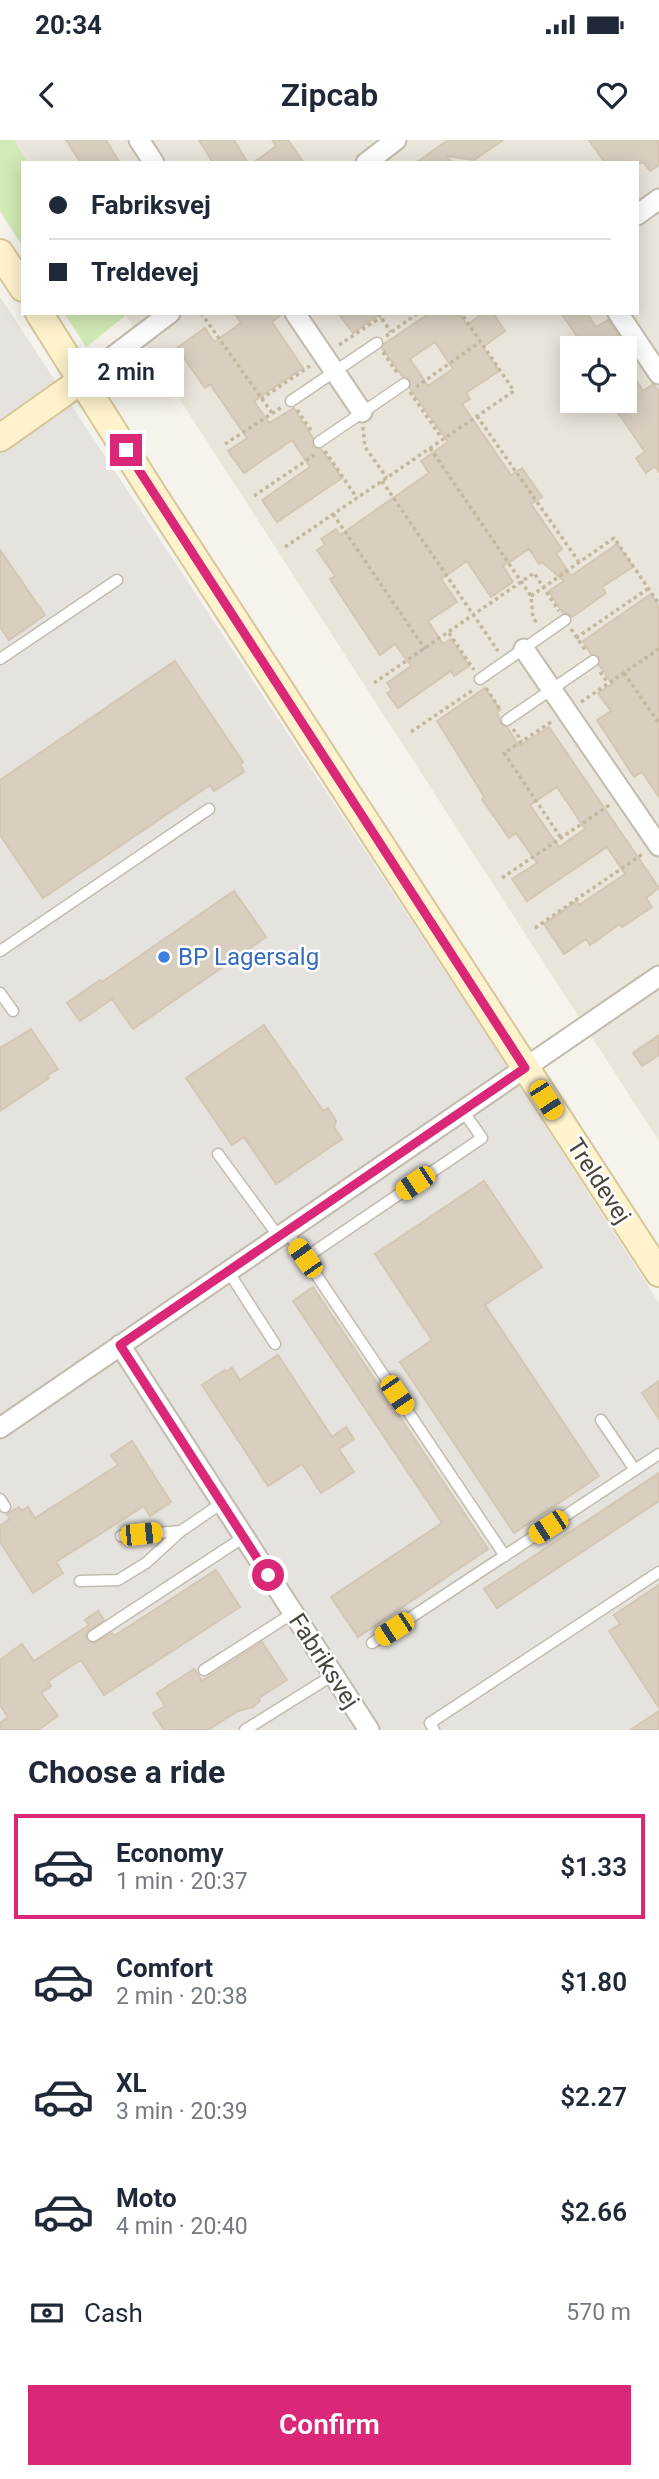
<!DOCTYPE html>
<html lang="en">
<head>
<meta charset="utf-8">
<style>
	:root { --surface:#fff; --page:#f6f6f7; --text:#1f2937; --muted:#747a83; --line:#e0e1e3; --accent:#db2777 }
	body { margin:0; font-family:Roboto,sans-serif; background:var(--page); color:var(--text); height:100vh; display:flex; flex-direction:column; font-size:26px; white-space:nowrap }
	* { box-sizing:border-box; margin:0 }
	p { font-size:23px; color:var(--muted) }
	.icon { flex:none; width:38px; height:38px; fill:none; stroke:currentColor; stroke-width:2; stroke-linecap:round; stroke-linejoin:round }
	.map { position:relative; height:1590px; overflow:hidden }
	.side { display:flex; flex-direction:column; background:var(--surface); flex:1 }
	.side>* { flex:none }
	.guide { position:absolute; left:21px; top:21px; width:618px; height:154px; border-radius:0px; box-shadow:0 4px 18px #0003; display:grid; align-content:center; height:154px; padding:0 28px; background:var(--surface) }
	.fabs { position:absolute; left:560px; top:196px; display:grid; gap:14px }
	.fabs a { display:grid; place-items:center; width:77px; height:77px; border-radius:0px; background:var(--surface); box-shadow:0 4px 18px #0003; font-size:35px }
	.end { position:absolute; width:32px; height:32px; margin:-16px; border:9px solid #db2777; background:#fff; box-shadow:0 0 0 4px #fff }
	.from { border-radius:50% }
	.bubble { position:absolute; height:49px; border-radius:0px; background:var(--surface); box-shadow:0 4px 18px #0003; font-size:23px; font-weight:600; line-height:49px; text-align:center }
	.car { position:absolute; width:21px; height:42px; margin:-21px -10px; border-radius:9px; box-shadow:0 0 5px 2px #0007; background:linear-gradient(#f5c518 24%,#345 0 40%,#f5c518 0 76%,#345 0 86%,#f5c518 0) }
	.guide b { display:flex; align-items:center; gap:24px; height:66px; font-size:26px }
	.guide b+b { border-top:2px solid var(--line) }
	.guide i { width:18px; height:18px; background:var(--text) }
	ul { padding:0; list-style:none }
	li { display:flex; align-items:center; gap:21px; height:105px; margin:0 14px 10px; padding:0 14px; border:4px solid transparent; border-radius:0px }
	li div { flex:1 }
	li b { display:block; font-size:26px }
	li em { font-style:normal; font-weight:600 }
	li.active { border-color:var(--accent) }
	li>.icon { width:63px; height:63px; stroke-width:1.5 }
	h2 { padding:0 28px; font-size:32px; line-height:84px }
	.pay { display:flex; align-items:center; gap:18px; height:77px; padding:0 28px; font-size:26px }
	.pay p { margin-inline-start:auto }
	.button { display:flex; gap:14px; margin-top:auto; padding:14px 28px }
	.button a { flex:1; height:80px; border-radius:0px; background:var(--accent); color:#fff; font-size:28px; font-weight:600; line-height:80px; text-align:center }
	.status { display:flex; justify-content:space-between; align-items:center; height:49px; padding:0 35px; background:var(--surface); direction:ltr }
	.status svg { height:19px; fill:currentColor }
	header { display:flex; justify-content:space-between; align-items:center; height:91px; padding:0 28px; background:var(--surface); font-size:32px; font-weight:600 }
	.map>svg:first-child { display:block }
	.residential { fill:#eae5da; fill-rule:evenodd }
	.industrial { fill:#e6e2dd }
	.green { fill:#d2eab5 }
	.building { fill:#d8cfc1; stroke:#d3c7b4; stroke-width:2; fill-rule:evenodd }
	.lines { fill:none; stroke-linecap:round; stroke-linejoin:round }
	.lane-casing { stroke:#c2bbae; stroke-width:13 }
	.street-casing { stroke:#c2bbae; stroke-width:23 }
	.secondary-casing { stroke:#d6c79b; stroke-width:30 }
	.path { stroke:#c4b79f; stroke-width:3.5; stroke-dasharray:3.5 3.5; stroke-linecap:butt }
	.lane { stroke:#fff; stroke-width:10 }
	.street { stroke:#fff; stroke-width:19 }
	.secondary { stroke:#fff3cd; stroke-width:26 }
	.route { stroke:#db2777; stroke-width:9 }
	.shop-dot { fill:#3f7fe0; stroke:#fff; stroke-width:2.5 }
	.labels { text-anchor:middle; stroke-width:5; stroke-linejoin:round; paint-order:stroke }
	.shop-label { font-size:24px; fill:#366cbe; stroke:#fff; text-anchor:start }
	.street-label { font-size:24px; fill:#4b4439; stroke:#fff }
</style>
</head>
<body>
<div class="status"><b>20:34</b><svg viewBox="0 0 49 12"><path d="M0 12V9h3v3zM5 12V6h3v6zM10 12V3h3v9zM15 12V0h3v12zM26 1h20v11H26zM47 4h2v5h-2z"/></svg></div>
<header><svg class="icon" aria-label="back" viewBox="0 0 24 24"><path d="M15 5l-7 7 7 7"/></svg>Zipcab<svg class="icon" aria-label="heart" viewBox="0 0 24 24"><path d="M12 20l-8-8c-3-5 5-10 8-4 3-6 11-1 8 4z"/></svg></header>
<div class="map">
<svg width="659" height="1590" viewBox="0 0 659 1590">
	<rect width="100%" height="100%" fill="#f6f3ec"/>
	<!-- residential -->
	<path class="residential" d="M14 0H659V1001L124 173H637V23H28ZM572 208H625V261H572Z"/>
	<!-- industrial -->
	<path class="industrial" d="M0 157 488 897 659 1163V1590H0Z"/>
	<!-- green -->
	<path class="green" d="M0 0H14L28 23H23V107L0 71Z
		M64 173H124L125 176 86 207Z"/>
	<!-- building -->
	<path class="building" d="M66 0H106L120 23H81Z
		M199 0H234L248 23H213Z
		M272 0H288L304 23H253L276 6Z
		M448 0H503L474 20 447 16 452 23H416Z
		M589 0H659V25L650 31 644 23H605Z
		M234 173H283L272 182 303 228 254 261 269 283 294 268 313 298V306L321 309 342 338 277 382 262 360 310 327 292 300 244 333 228 311 247 298 210 244 205 248 177 208 205 188 214 202 241 183Z
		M338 173H381L353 193Z
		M430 173H459L467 185 483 173H493L505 191 483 207 499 231 466 253 470 259 462 264 511 335 522 328 542 357 531 364 562 409 556 413 571 436 617 404 633 427 602 447 606 453 572 477 569 474 563 473 549 451 564 441 542 422 539 424 529 409 503 426 513 442 491 457 467 421 441 439 457 462 428 481 443 504 451 499 469 526 454 536 451 531 398 568 387 553 392 550 387 543 411 526 395 504 380 515 330 439 335 436 317 410 325 405 321 399 336 389 340 395 429 333 421 321 448 302 415 255 410 248V239L403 237 382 208 384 204ZM435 202 453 229 428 246 410 219Z
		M561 173H587L596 187 608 180 627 208H585Z
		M625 223 643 251 653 244 659 251V332L655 326 646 333 636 318 645 312 610 261H625Z
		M0 410 45 475 9 500 0 487Z
		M651 454 659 467V657L642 632 634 637 597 580 611 571 598 553 612 544 599 525V517L591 514 583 501Z
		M175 521 243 622 240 625 244 632 214 651 210 645 43 758 0 695V640Z
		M485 548 500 570 497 572 501 584 507 587 519 606 549 587 659 748 646 758 652 767 622 787 620 784 590 805 586 799 564 814 544 784 577 761 579 765 625 734 607 707 527 761 512 739 537 723 516 693 509 698 482 659 484 657 477 645 437 581ZM557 647 585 689 559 707 530 665Z
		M234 751 266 797 133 889 112 859 80 881 67 863 100 840 102 842Z
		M264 885 323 971 328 968 336 981 334 987 342 999 276 1044 244 997 232 1005 186 938Z
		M31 889 58 929 47 936 49 938 0 971V908Z
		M659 895V915L642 926 633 913Z
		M484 1041 542 1127 485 1165 599 1336 514 1393 400 1222 432 1200 375 1114Z
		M313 1147 488 1409 358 1497 331 1457 442 1383 293 1161Z
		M278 1215 332 1297 346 1287 354 1299 339 1309 354 1332 321 1353 302 1324 268 1346 202 1245 225 1230 226 1232 232 1228 240 1240Z
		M659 1241V1279L642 1253Z
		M132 1301 171 1362 150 1376 144 1366 56 1422 63 1433 33 1453 0 1402V1386L10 1379 7 1374 19 1367 22 1371 28 1367 35 1378 118 1325 111 1315Z
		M659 1333V1361L497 1468 484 1449Z
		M216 1430 240 1467 104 1555 81 1520 48 1541 51 1546 41 1553 58 1576 38 1590H0V1583L8 1577 0 1565V1520L22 1504 34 1521 89 1485 85 1480 98 1471 104 1480 87 1492 86 1499 94 1503 112 1493 114 1496Z
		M659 1445V1568L609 1491 620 1484 614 1475Z
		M262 1502 287 1540 259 1558 260 1561 253 1567 238 1571 208 1590H164L153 1573 165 1566 157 1553 194 1529 202 1541Z
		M659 1571V1590H630Z"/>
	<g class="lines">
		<defs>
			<path id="lane" d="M291 261 377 203
				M319 302 404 244
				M0 519 117 440
				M480 539 565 480
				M507 580 593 521
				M0 811 209 669
				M0 853 13 871
				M218 1014 279 1097
				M287 1091 305 1118 482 998 463 971
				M305 1118 505 1416
				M228 1131 275 1204
				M601 1280 635 1330
				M0 1359 5 1367
				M181 1391 222 1363
				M80 1441 118 1440 146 1423 181 1391 121 1396
				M93 1496 244 1397
				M372 1503 659 1314
				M204 1530 293 1473
				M245 1590 333 1535
				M434 1590 430 1583 659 1432"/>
			<path id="street" d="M139 0 154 23
				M366 23 396 0
				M637 75 659 59
				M295 173 362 272
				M618 173 659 234
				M82 240 170 173
				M524 509 659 706
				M120 1205 369 1590
				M0 1288 659 836"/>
			<path id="secondary" d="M0 113 23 148
				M39 173 153 354 659 1133
				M0 298 82 240"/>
		</defs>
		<!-- lane casing -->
		<use href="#lane" class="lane-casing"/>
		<!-- street casing -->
		<use href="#street" class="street-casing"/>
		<!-- secondary casing -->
		<use href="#secondary" class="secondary-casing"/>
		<!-- path -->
		<path class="path" d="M201 173 272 273
			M378 173 391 192
			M386 196 418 173
			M339 205 381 177
			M383 212 398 234
			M416 247 480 202
			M410 252 443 300
			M261 259 310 226
			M297 270 313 293
			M477 276 579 422
			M363 287 365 307 387 338
			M225 304 282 267
			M430 308 531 456 533 478 538 484
			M325 311 357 358
			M382 341 498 511
			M254 356 316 314
			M333 374 425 509
			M285 407 514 251 461 173
			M531 456 614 398 659 464
			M571 489 586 511
			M449 493 474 530
			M576 498 649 448
			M600 532 608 543
			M624 533 659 583
			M374 543 534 433 559 471
			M486 548 501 571
			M581 562 659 509
			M551 582 504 613 561 698
			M513 589 522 601
			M411 592 473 550
			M502 738 611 664
			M535 788 644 713"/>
		<!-- lane -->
		<use href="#lane" class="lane"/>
		<!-- street -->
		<use href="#street" class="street"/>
		<!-- secondary -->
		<use href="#secondary" class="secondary"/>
	</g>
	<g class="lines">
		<!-- route -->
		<path class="route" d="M126 310 525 928 120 1205 268 1435"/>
	</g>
	<!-- markers -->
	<circle class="shop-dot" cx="164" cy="817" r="7"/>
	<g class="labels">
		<!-- shop labels -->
		<g class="shop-label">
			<text x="178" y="825">BP Lagersalg</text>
		</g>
		<!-- street labels -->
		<g class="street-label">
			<text transform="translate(599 1041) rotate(57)" y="8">Treldevej</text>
			<text transform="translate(324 1521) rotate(57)" y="8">Fabriksvej</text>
		</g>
	</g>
</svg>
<div class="fabs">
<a><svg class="icon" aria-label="locate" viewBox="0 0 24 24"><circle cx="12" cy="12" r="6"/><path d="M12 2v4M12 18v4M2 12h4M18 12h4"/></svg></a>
</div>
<i class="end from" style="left:268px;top:1435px"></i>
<i class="end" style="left:126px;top:310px"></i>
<div class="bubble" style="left:68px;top:208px;width:116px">2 min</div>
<i class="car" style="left:546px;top:960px;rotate:147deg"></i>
<i class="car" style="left:415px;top:1043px;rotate:236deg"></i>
<i class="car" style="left:305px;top:1118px;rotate:325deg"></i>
<i class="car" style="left:397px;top:1255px;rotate:146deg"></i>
<i class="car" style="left:548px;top:1387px;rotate:237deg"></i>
<i class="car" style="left:141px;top:1394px;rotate:84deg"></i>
<i class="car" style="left:394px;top:1489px;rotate:237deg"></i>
<div class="guide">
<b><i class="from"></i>Fabriksvej</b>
<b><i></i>Treldevej</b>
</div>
</div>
<section class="side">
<h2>Choose a ride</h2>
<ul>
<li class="active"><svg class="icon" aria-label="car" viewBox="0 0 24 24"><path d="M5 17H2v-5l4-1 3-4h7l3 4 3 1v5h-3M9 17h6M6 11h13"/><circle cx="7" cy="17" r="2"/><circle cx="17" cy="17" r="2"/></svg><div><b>Economy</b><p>1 min · 20:37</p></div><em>$1.33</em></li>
<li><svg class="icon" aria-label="car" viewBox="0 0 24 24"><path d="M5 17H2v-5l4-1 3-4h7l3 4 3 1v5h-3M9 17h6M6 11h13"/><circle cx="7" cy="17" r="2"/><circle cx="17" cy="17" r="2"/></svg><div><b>Comfort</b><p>2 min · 20:38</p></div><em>$1.80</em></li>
<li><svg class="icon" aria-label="car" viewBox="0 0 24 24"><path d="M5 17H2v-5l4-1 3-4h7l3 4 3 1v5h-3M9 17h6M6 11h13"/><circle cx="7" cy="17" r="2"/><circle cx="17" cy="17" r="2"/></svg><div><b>XL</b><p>3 min · 20:39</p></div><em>$2.27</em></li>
<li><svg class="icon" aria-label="car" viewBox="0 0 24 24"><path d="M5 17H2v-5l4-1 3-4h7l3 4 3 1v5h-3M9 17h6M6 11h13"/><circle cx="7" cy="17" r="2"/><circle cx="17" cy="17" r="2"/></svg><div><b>Moto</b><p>4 min · 20:40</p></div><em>$2.66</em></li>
</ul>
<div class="pay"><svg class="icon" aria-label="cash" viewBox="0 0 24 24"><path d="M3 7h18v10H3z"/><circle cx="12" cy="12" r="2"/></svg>Cash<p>570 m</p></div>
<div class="button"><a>Confirm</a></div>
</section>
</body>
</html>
